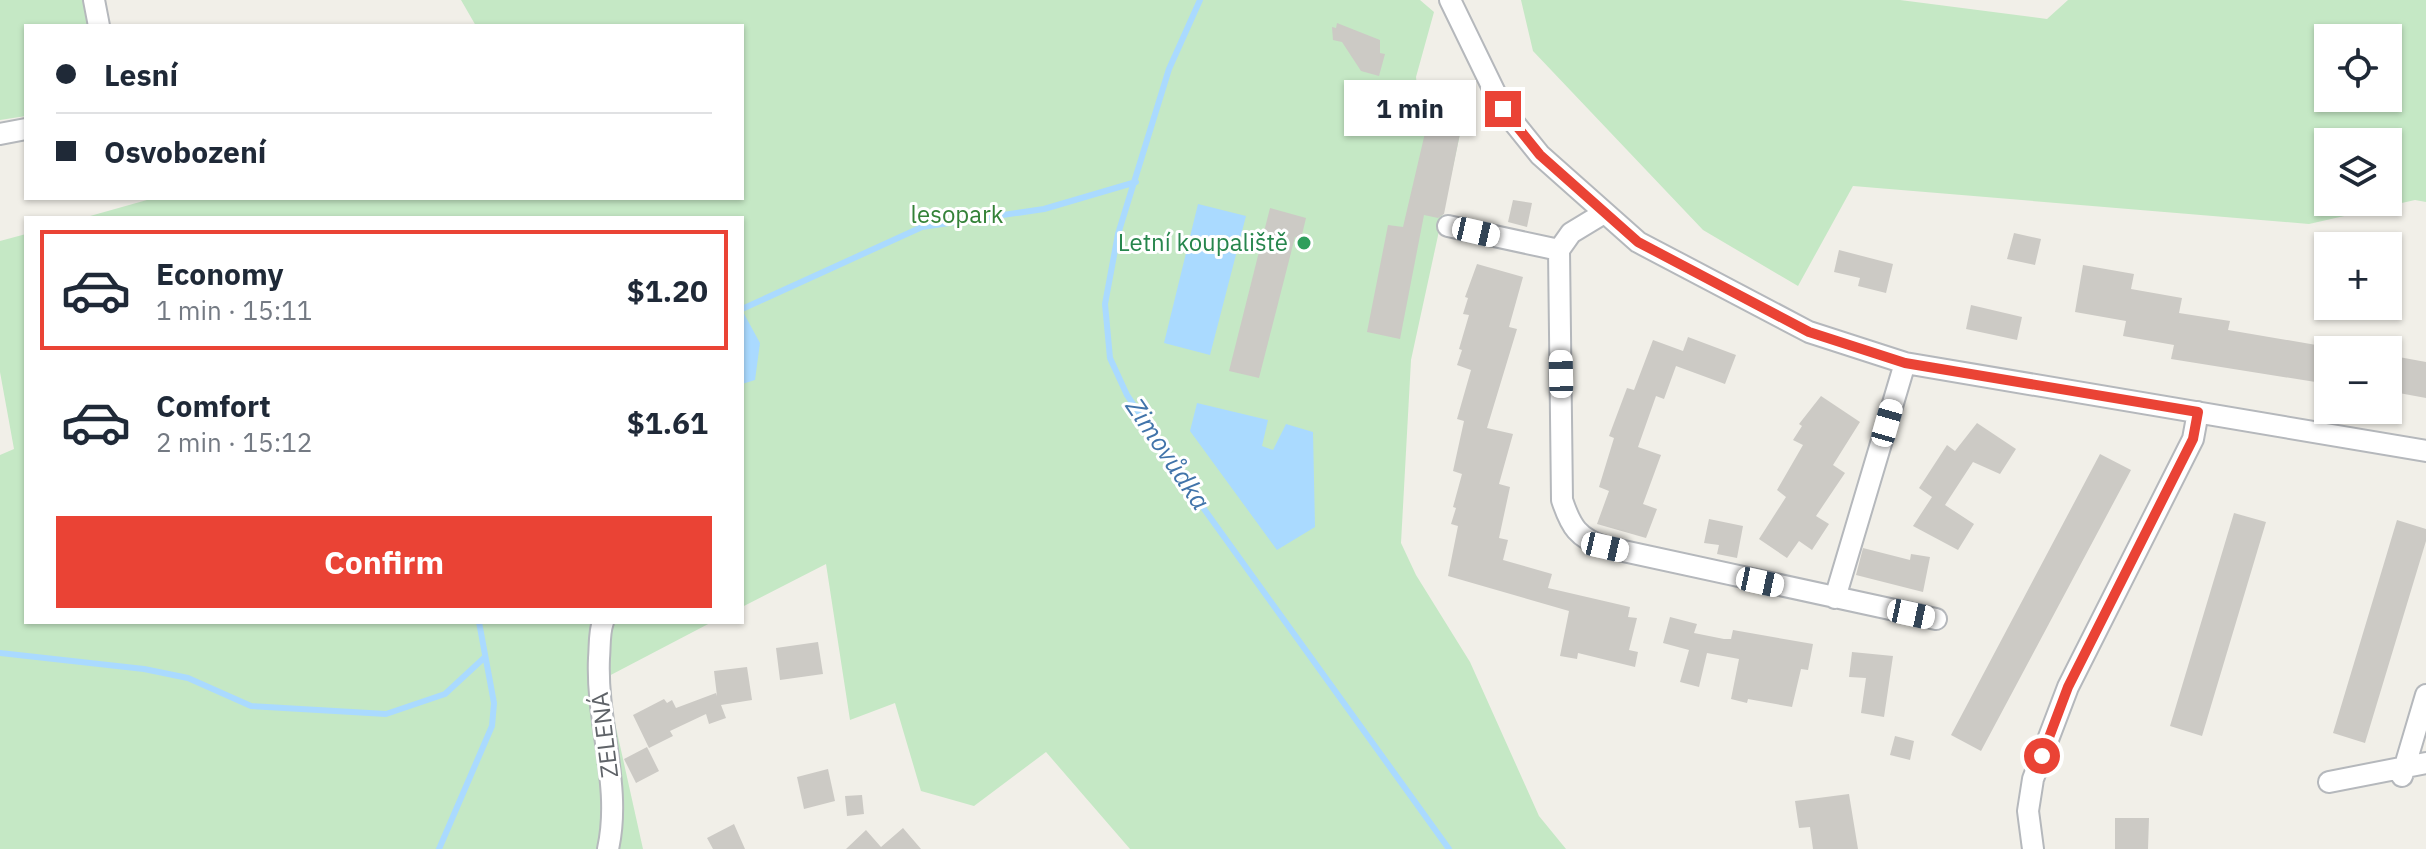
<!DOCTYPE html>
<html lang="en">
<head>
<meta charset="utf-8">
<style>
	:root { --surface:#fff; --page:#f2f2f3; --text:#1f2937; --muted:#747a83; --line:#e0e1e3; --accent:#ea4335 }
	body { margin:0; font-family:"IBM Plex Sans",sans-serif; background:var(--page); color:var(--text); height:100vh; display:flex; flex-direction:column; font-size:30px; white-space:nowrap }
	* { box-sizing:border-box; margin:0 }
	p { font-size:26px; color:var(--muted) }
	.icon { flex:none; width:44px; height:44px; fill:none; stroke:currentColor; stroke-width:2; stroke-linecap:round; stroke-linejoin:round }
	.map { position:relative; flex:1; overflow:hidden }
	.drawer { position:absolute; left:24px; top:216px; width:720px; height:408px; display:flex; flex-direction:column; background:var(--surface); border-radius:0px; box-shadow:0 2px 6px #0004 }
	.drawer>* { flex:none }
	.guide { position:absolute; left:24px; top:24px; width:720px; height:176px; border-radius:0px; box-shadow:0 2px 6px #0004; display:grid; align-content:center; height:176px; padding:0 32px; background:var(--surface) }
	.tools { position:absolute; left:2314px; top:24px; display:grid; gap:16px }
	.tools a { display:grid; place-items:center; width:88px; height:88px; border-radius:0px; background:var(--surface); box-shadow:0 2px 6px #0004; font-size:40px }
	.end { position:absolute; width:36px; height:36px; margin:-18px; border:10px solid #ea4335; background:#fff; box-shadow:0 0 0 4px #fff }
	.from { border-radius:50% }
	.bubble { position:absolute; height:56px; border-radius:0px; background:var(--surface); box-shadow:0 2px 6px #0004; font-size:26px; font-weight:700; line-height:56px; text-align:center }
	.car { position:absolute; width:24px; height:48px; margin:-24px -12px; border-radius:10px; box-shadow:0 0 6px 2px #0007; background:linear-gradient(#fff 24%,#345 0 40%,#fff 0 76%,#345 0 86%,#fff 0) }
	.guide b { display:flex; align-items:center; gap:28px; height:76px; font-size:30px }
	.guide b+b { border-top:2px solid var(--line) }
	.guide i { width:20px; height:20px; background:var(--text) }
	ul { padding:14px 0 0; list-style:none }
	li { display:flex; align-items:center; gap:24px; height:120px; margin:0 16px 12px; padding:0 16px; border:4px solid transparent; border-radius:0px }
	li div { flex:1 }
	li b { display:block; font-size:30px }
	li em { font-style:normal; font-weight:700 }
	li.current { border-color:var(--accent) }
	li>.icon { width:72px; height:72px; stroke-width:1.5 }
	.button { display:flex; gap:16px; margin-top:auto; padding:16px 32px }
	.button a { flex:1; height:92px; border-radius:0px; background:var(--accent); color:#fff; font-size:32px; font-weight:700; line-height:92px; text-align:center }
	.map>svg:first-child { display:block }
	.green { fill:#c5e8c5; fill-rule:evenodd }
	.water { fill:#aadaff }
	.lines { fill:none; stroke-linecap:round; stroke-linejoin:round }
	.stream { stroke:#aadaff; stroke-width:6 }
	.building { fill:#cccac5 }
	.minor-casing { stroke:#b5b8bc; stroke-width:24 }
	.minor { stroke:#fff; stroke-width:20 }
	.route { stroke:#ea4335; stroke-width:10 }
	.leisure-dot { fill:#2e9e5b; stroke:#fff; stroke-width:3 }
	.labels { text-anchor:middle; stroke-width:6; stroke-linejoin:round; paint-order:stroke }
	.park-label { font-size:24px; fill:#348238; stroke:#fff }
	.leisure-label { font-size:24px; fill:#27864d; stroke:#fff; text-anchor:end }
	.street-label { font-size:24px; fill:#5f6368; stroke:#fff }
	.water-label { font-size:26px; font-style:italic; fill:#4174aa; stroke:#fff }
</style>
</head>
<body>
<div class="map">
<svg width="2426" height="849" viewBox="0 0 2426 849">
	<rect width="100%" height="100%" fill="#f1efe8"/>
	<!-- green -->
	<path class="green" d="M0 0H88L92 26H26V116L0 120Z
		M461 0H1420L1434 12 1416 77 1420 115 1462 125 1411 360 1401 543 1416 575 1470 662 1539 816 1566 849H1130L1046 752 974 806 921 791 895 703 850 720 826 564 742 607V218H83L154 198H742V26H476Z
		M1521 0H1900L2047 19 2068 0H2426V202L2415 200 2309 224 1853 186 1798 286 1703 230 1533 51ZM2388 38V98H2328V38ZM2388 142V202H2328V142Z
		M26 234V622H712L605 678 643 849H0V455L14 449 0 372V241Z"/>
	<!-- water -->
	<path class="water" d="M1198 204 1246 216 1210 355 1164 343Z
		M742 310 760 343 755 380 742 384Z
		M1197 403 1268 420 1262 446 1273 450 1286 424 1313 432 1315 527 1277 550 1190 431Z"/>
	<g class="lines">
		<!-- stream -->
		<path class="stream" d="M1200 0 1169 69 1118 234 1105 304 1110 358 1127 395 1199 502 1449 849
			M742 309 922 227 1044 209 1136 182
			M0 653 144 669 188 678 251 706 386 714 445 694 485 657
			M439 849 492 726 494 703 479 622"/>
	</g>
	<!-- building -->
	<path class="building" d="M1337 23 1380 40V53L1385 54 1379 76 1361 71 1342 42 1333 40 1332 27 1336 28Z
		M1428 120 1461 128 1444 214 1438 218 1424 215 1400 339 1367 332 1388 225 1403 227Z
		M1513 200 1532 203 1527 227 1508 222Z
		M1270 208 1306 218 1301 239 1295 237 1259 378 1229 371Z
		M2014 233 2041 239 2035 265 2007 259Z
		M1839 250 1893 264 1886 293 1858 286 1860 278 1834 272Z
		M1477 264 1523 277 1509 327 1517 329 1487 428 1513 434 1499 484 1510 487 1499 538 1508 540 1503 560 1552 574 1548 588 1630 607 1628 617 1637 618 1629 650 1638 652 1635 667 1578 653 1577 659 1560 656 1569 611 1448 576 1458 526 1451 524 1456 508 1453 507 1462 474 1453 471 1464 421 1457 419 1471 370 1457 365 1462 350 1459 349 1469 315 1463 314 1468 298 1465 297Z
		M2083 265 2134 274 2131 289 2182 298 2179 313 2230 321 2228 330 2328 347V384L2171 359 2174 345 2123 336 2126 321 2075 312Z
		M1971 305 2022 317 2017 340 1966 329Z
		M1688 337 1736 355 1725 384 1676 366 1664 399 1656 396 1638 447 1661 455 1643 504 1657 509 1646 538 1597 524 1609 491 1599 487 1614 438 1609 436 1627 388 1634 390 1653 340 1683 351Z
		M2388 355 2426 362V398L2388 391Z
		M1821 396 1860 422 1833 465 1845 473 1816 516 1829 524 1812 550 1799 541 1787 558 1759 539 1786 497 1777 490 1803 445 1793 440 1802 426 1799 424Z
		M1977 423 2016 449 2000 474 1973 462 1945 505 1974 524 1958 550 1913 526 1932 497 1919 488 1947 445 1955 451Z
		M2100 454 2131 470 1981 751 1951 735Z
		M2234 513 2266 522 2202 736 2170 726Z
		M1709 519 1743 526 1737 558 1717 554 1719 545 1704 543Z
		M2397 520 2426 529V541L2365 743 2333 733Z
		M1863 548 1910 560 1911 554 1930 557 1923 592 1856 575Z
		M1670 617 1697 624 1694 633 1724 639H1731L1733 630 1813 644 1808 670 1801 669 1792 707 1748 699 1747 703 1731 699 1739 659 1707 653 1699 687 1680 682 1689 650 1663 643Z
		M818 642 823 674 780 680 776 648Z
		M1852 652 1893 656 1884 717 1861 713 1866 678 1849 677Z
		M747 667 752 700 721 705 726 718 709 724 706 714 670 731 673 736 649 748 633 715 664 699 667 703 672 700 676 708 716 693 717 696 714 671Z
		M1895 736 1914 741 1910 760 1890 755Z
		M647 747 659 771 636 783 624 759Z
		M828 769 835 801 804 809 797 777Z
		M1849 794 1858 849H1813L1810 827 1799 828 1795 801Z
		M862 795 864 814 847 816 845 796Z
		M2115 818H2149L2148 849H2115Z
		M734 824 745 849H713L707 838Z
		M903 828 921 849H846L866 830 881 847Z"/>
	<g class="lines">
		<defs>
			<path id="minor" d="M94 0 99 26
				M1450 0 1503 109 1540 155 1638 242 1809 332 1905 363 2426 451
				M0 134 26 129
				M1604 213 1571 233 1559 250 1562 500C1571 527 1578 538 1605 547L1936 619
				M1448 226 1559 250
				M1835 598 1905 363
				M603 622C599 632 600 647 599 658 596 723 622 786 608 849
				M2402 776 2426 695
				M2329 782 2426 763
				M2033 849 2028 811 2033 779 2068 687 2193 439 2198 412"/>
		</defs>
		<!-- minor casing -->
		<use href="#minor" class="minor-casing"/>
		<!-- minor -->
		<use href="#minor" class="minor"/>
	</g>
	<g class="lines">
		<!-- route -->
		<path class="route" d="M1503 109 1540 155 1638 242 1809 332 1905 363 2198 412 2193 439 2068 687 2042 756"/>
	</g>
	<!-- markers -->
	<circle class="leisure-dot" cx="1304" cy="243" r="8"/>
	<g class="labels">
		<!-- park labels -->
		<g class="park-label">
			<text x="957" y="223">lesopark</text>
		</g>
		<!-- leisure labels -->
		<g class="leisure-label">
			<text x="1288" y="251">Letní koupaliště</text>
		</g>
		<!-- street labels -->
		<g class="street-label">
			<text transform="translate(605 735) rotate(-97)" y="8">ZELENÁ</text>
		</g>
		<!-- water labels -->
		<g class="water-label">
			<text transform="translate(1168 454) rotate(56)" y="9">Zimovůdka</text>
		</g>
	</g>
</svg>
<div class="tools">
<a><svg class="icon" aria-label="locate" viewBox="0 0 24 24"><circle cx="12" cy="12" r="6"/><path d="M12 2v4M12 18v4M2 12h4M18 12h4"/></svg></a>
<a><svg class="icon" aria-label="layers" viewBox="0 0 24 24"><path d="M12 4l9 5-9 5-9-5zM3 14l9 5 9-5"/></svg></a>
<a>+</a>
<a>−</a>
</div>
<i class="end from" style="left:2042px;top:756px"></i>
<i class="end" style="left:1503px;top:109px"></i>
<div class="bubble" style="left:1344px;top:80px;width:132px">1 min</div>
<i class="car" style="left:1476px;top:232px;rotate:103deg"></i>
<i class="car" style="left:1561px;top:374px;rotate:359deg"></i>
<i class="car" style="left:1887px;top:423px;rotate:16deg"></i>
<i class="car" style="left:1605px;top:547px;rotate:103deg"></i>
<i class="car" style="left:1760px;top:582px;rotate:102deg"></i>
<i class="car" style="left:1911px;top:614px;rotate:102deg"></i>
<div class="guide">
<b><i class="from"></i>Lesní</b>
<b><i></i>Osvobození</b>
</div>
<section class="drawer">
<ul>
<li class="current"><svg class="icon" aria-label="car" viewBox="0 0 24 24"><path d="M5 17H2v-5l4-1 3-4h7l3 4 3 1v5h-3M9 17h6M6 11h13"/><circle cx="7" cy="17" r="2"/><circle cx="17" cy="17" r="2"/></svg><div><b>Economy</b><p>1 min · 15:11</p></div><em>$1.20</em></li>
<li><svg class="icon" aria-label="car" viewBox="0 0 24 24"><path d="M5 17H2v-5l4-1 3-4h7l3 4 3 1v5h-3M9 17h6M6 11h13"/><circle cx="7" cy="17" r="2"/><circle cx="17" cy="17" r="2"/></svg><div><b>Comfort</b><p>2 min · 15:12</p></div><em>$1.61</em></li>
</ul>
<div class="button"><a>Confirm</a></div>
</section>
</div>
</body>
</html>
